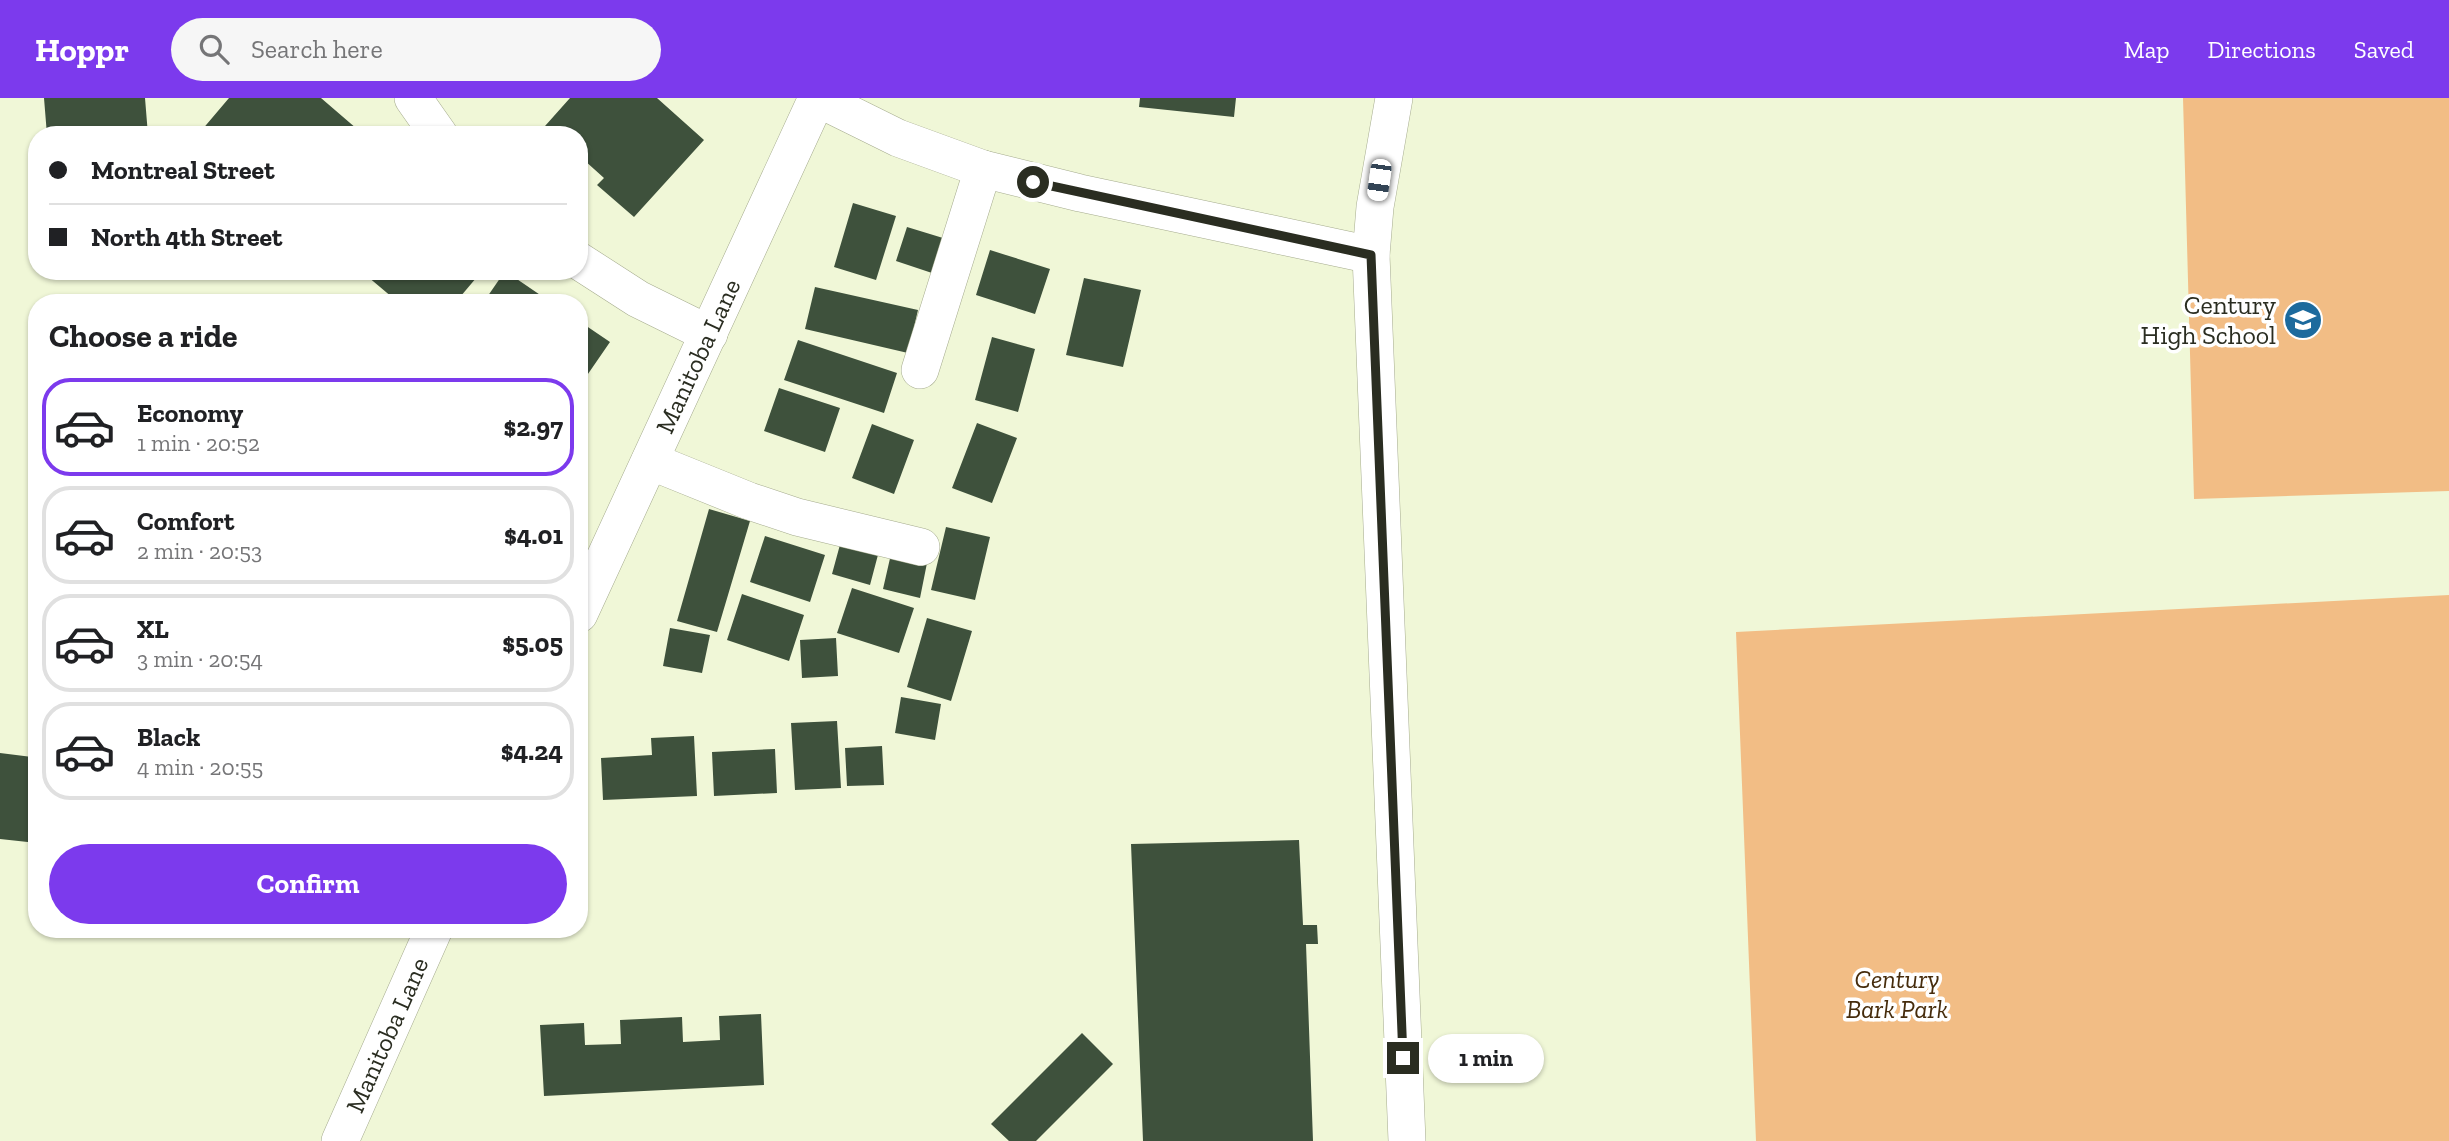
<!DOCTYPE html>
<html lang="en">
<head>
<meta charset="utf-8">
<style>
	:root { --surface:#fff; --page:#f6f6f6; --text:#202124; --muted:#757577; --line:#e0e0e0; --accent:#7c3aed }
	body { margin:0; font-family:"Zilla Slab",serif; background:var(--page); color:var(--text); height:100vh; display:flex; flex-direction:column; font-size:26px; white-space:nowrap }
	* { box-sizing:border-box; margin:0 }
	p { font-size:23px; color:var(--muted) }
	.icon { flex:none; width:38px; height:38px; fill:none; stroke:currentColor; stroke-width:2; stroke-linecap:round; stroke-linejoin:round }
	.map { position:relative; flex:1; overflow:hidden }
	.details { position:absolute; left:28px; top:196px; width:560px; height:644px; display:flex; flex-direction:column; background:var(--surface); border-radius:28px; box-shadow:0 2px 5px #0004 }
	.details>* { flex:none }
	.top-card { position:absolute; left:28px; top:28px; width:560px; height:154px; border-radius:28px; box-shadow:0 2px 5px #0004; display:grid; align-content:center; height:154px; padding:0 21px; background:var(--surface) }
	.end { position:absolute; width:32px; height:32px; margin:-16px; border:9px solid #2a2d21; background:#fff; box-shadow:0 0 0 4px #fff }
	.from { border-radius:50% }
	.bubble { position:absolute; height:49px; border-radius:24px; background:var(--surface); box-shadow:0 2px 5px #0004; font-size:23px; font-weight:700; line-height:49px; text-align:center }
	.car { position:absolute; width:21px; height:42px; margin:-21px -10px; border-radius:9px; box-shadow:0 0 5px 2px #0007; background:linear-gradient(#fff 24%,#345 0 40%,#fff 0 76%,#345 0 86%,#fff 0) }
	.top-card b { display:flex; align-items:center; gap:24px; height:66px; font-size:26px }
	.top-card b+b { border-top:2px solid var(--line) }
	.top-card i { width:18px; height:18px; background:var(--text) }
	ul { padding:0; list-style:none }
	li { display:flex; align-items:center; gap:21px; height:98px; margin:0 14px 10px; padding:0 7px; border:4px solid var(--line); border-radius:28px }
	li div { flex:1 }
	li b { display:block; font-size:26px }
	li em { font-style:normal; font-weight:700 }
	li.selected { border-color:var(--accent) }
	li>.icon { width:63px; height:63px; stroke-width:1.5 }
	h2 { padding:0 21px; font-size:32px; line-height:84px }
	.action { display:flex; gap:14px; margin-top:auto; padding:14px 21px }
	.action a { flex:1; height:80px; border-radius:42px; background:var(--accent); color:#fff; font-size:28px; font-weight:700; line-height:80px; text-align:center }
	header { display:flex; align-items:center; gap:42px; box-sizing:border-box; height:98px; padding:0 35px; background:var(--accent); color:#fff }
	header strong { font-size:33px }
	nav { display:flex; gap:38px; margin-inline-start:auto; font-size:24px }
	.search { width:490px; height:63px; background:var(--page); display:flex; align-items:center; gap:18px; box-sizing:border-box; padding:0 24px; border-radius:38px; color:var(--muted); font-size:26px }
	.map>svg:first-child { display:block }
	.green { fill:#f2bd85 }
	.building { fill:#3e513c }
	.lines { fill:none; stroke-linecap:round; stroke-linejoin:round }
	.minor-casing { stroke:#a5ab8e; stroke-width:38 }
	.minor { stroke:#fff; stroke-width:37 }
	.route { stroke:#2a2d21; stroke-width:9 }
	.labels { text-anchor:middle; stroke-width:7; stroke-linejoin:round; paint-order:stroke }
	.poi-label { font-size:26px; fill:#2a2d21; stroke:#fff; text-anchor:end }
	.street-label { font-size:26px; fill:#2a2d21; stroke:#fff }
	.park-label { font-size:26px; font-style:italic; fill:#462c0c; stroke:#fff }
</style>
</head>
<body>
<header>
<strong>Hoppr</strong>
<div class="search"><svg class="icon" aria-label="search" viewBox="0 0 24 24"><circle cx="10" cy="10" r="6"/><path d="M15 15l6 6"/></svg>Search here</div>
<nav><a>Map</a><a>Directions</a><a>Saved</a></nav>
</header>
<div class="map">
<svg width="2449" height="1043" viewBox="0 0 2449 1043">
	<rect width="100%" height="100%" fill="#f0f7d7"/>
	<!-- green -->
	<path class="green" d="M2183 0H2449V393L2194 401Z
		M2449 497V1043H1756L1736 534Z"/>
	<!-- building -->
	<path class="building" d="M44 0H145L148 37H47Z
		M229 0H321L364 37H205L201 33Z
		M570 0H657L704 42 634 119 597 87 604 80 584 62 579 68V37H537Z
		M1140 0H1236L1234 19 1139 9Z
		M853 105 896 118 876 182 834 169Z
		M907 129 943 140 932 175 896 163Z
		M990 152 1050 171 1035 216 976 197Z
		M361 173H482L455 205H399Z
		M505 173 552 205H483Z
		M1084 180 1141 192 1123 269 1066 257Z
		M815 189 918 212 908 255 805 231Z
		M579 223 610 244 579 289Z
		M992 239 1035 251 1018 314 975 302Z
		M798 242 897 275 884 315 784 282Z
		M779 290 840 310 825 354 764 333Z
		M977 325 1017 340 992 405 952 390Z
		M872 326 914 342 894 396 852 380Z
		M709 411 750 423 717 534 677 523Z
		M946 429 990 439 975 502 931 492Z
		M765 438 825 457 810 504 750 484Z
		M841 443 879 453 870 487 832 476Z
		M891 456 927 465 920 500 883 491Z
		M852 490 914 510 899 555 837 535Z
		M742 496 804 517 789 563 727 542Z
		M927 520 972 533 951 603 907 589Z
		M670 530 710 537 702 575 663 568Z
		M836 540 838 578 802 580 800 542Z
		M901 599 941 606 935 642 895 635Z
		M837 623 841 690 795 692 791 625Z
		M694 638 697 698 603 702 601 660 652 657 651 640Z
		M882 648 884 687 847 688 845 650Z
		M775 651 777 695 714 698 712 654Z
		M0 655 32 659 31 667 37 668V745L0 741Z
		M1299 742 1303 827H1317L1318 846H1306L1313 1043H1143L1131 746Z
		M761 916 764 987 544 998 540 927 584 925 585 947 621 946 620 922 682 919 683 944 720 942 719 918Z
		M1082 935 1113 966 1036 1043H1009L991 1026Z"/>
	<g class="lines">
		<defs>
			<g id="minor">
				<path d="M413 0 439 37"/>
				<path d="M817 0 898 40 983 71 1080 95 1371 157"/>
				<path d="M1394 0 1375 109 1371 157 1407 1043"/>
				<path d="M579 163 638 201 709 236"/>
				<path d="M920 272 983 71"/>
				<path d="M650 363 749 403 797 419 921 449"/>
				<path id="s1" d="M579 516 817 0"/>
				<path id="s2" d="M340 1043 434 831"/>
			</g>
		</defs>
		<!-- minor casing -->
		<use href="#minor" class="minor-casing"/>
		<!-- minor -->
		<use href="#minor" class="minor"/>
	</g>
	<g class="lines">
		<!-- route -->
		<path class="route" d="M1033 84 1371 157 1403 960"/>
	</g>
	<!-- icons -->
	<defs>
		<symbol id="school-disc" viewBox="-11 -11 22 22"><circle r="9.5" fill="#1d6a9d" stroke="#fff"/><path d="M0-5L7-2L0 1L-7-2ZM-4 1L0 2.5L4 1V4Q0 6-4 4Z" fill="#fff"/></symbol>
	</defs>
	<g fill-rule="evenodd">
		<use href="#school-disc" x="2281" y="200" width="44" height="44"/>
	</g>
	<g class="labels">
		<!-- poi labels -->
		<g class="poi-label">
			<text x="2276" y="216">Century<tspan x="2276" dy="30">High School</tspan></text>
		</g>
		<!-- street labels -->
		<g class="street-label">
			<text dy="9" stroke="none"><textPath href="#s1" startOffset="284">Manitoba Lane</textPath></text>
			<text dy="9" stroke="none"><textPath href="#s2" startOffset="116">Manitoba Lane</textPath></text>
		</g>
		<!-- park labels -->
		<g class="park-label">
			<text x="1897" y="890">Century<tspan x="1897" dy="30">Bark Park</tspan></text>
		</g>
	</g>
</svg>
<i class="end from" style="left:1033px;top:84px"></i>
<i class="end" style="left:1403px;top:960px"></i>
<div class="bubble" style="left:1428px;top:936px;width:116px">1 min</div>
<i class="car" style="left:1379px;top:82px;rotate:188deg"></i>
<div class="top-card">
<b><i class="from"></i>Montreal Street</b>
<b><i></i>North 4th Street</b>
</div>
<section class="details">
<h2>Choose a ride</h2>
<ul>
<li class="selected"><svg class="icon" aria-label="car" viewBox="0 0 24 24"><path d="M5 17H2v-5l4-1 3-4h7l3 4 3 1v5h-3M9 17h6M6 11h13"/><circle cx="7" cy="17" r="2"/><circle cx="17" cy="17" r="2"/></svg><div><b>Economy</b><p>1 min · 20:52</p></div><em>$2.97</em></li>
<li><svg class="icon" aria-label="car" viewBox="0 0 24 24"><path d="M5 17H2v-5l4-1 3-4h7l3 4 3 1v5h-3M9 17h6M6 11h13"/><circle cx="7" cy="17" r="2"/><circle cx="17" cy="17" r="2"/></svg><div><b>Comfort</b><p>2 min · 20:53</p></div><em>$4.01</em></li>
<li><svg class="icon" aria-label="car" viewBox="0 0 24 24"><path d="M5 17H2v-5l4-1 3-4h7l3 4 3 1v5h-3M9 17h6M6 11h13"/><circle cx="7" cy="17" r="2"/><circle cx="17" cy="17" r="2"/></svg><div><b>XL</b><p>3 min · 20:54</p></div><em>$5.05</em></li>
<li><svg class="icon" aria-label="car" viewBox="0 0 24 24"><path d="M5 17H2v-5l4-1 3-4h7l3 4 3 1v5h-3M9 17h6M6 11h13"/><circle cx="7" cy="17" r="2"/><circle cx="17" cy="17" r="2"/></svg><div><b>Black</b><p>4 min · 20:55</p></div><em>$4.24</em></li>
</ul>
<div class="action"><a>Confirm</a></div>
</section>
</div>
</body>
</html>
